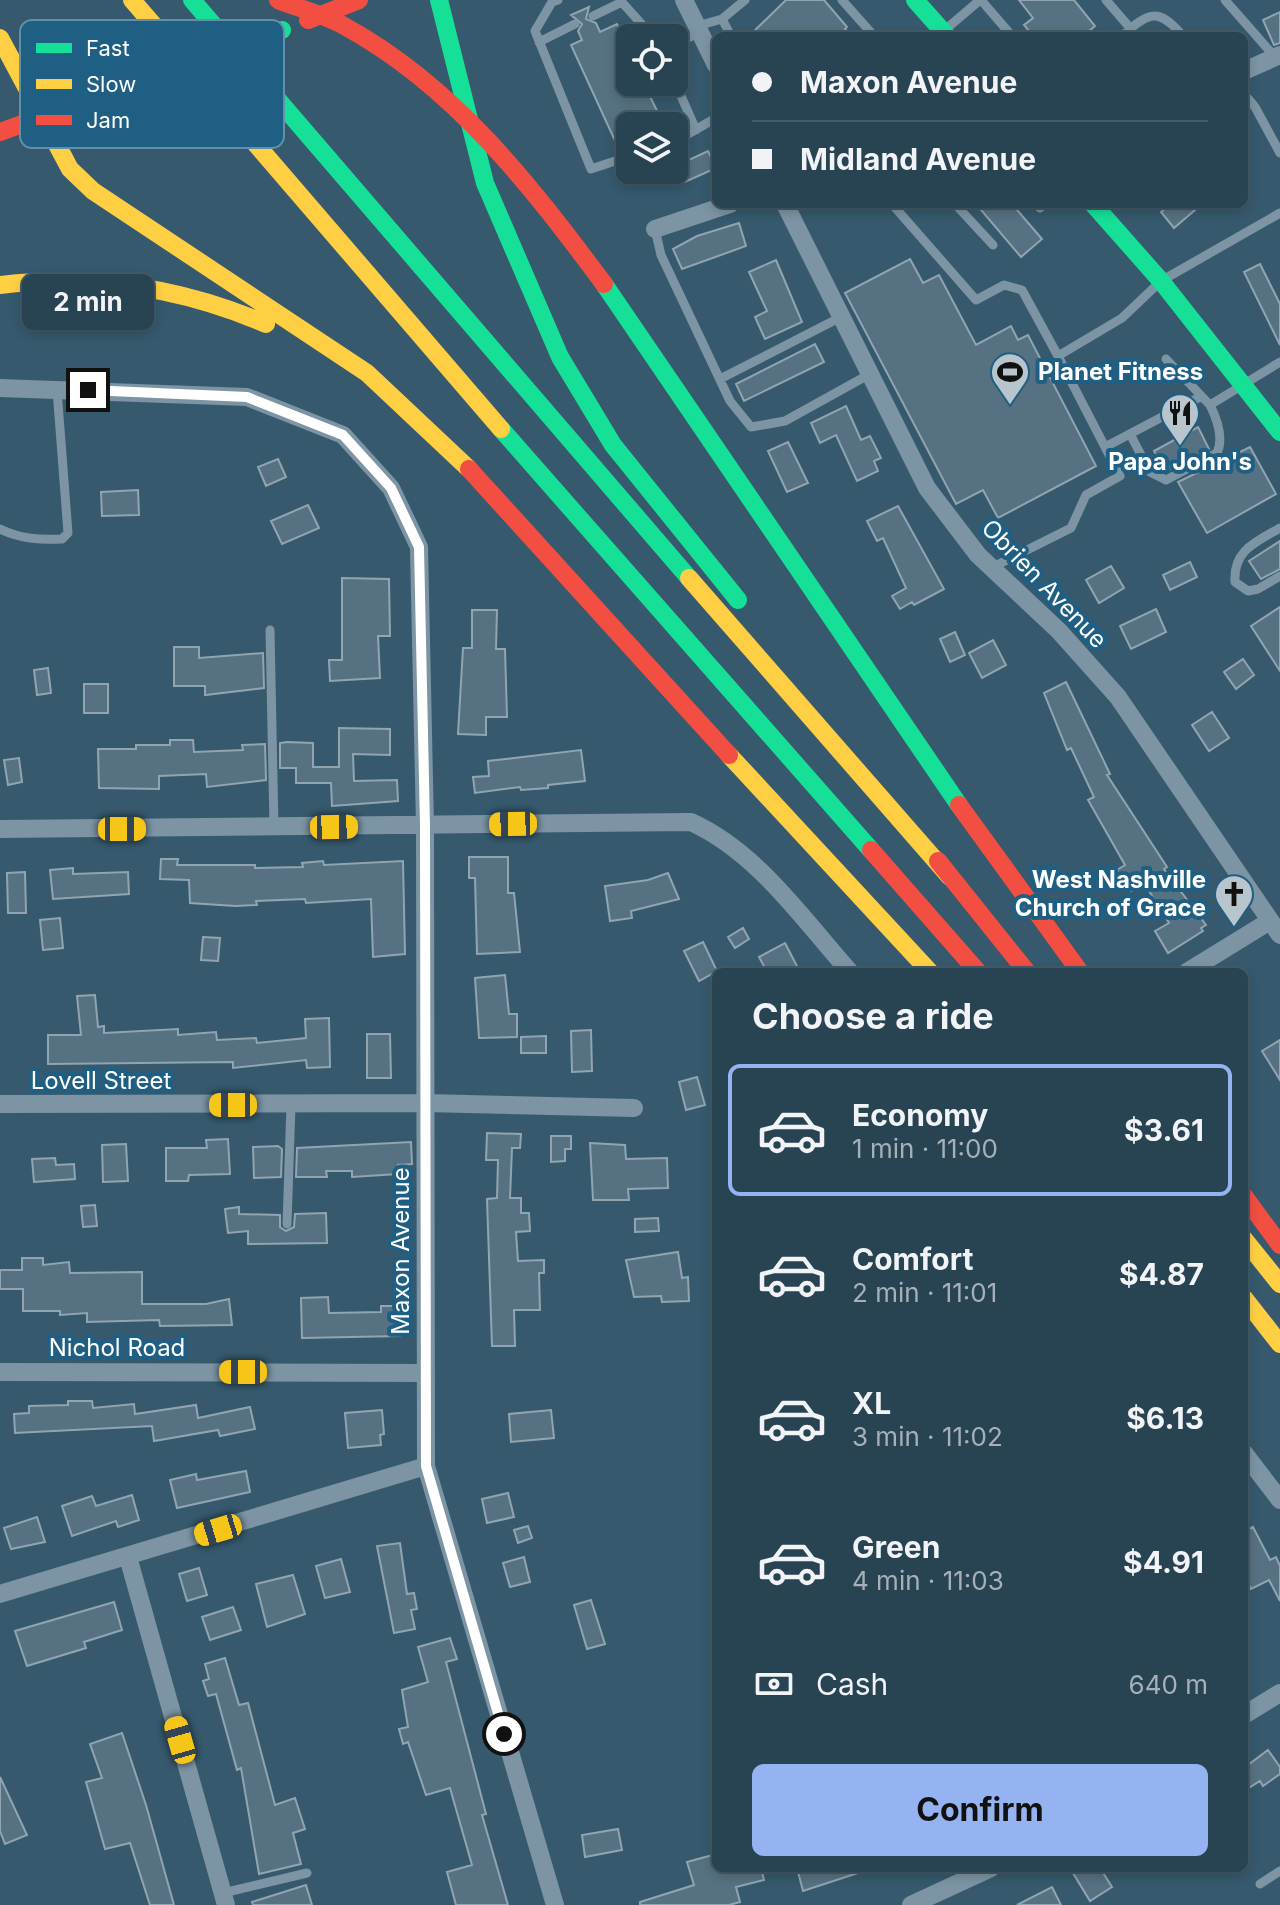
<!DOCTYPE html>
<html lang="en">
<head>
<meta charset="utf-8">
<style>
	:root { --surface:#284352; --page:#304a59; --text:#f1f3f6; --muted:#a5b0b8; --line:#445c69; --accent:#95b2f1 }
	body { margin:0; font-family:Inter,sans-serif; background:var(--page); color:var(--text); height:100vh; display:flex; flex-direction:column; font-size:30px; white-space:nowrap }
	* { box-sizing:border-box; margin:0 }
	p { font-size:26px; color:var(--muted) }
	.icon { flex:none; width:44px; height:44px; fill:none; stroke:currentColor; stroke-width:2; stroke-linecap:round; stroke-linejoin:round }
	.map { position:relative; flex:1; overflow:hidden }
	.details { position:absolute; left:712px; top:968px; width:536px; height:904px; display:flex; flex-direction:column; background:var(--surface); border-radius:12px; box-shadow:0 4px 12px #0003,0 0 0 2px var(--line) }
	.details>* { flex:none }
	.hud { position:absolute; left:712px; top:32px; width:536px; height:176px; border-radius:12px; box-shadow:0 4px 12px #0003,0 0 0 2px var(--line); display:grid; align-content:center; height:176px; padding:0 40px; background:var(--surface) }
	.controls { position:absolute; left:616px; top:24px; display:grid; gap:16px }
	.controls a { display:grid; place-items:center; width:72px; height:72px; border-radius:12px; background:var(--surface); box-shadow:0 4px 12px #0003,0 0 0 2px var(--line); font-size:40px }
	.end { position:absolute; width:36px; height:36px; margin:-18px; border:10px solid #fff; background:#111; box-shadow:0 0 0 4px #111 }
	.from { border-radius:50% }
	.bubble { position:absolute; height:56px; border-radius:12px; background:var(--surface); box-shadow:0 4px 12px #0003,0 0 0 2px var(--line); font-size:26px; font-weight:700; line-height:56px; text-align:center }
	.car { position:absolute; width:24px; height:48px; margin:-24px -12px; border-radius:10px; box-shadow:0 0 6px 2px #0007; background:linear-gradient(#f5c518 24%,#345 0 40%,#f5c518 0 76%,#345 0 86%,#f5c518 0) }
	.hud b { display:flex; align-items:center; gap:28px; height:76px; font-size:30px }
	.hud b+b { border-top:2px solid var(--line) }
	.hud i { width:20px; height:20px; background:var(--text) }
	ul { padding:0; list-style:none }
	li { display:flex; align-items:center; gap:24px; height:132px; margin:0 16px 12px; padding:0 24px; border:4px solid transparent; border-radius:12px }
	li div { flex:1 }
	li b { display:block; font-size:30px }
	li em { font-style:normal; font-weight:700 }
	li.on { border-color:var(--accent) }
	li>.icon { width:72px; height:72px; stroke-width:1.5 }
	h2 { padding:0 40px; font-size:36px; line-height:96px }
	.pay { display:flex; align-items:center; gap:20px; height:88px; padding:0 40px; font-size:30px }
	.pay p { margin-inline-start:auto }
	.cta { display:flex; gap:16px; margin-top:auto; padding:16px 40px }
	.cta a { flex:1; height:92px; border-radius:12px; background:var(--accent); color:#111; font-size:32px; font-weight:700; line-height:92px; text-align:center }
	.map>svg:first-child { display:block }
	.building { fill:#567181; stroke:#90a5b1; stroke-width:2 }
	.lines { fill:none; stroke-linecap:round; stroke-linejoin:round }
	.lane { stroke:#7c94a3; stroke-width:9 }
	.street { stroke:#7c94a3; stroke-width:18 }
	.fast { stroke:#16e098; stroke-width:18 }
	.slow { stroke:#ffcf43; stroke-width:18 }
	.jam { stroke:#f24e42; stroke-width:18 }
	.fast-bridge { stroke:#16e098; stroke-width:18 }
	.jam-bridge { stroke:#f24e42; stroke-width:18 }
	.route { stroke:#fff; stroke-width:10 }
	.labels { text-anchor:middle; stroke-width:8; stroke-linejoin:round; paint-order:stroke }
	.poi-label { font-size:24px; font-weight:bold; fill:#fff; stroke:#1f5f84; text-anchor:start }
	.street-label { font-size:24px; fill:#fff; stroke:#1f5f84 }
	.key { fill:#1f5f84; stroke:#628fa9; stroke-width:2 }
	.key-label { font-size:22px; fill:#fff }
</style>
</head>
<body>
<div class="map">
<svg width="1280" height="1905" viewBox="0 0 1280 1905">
	<rect width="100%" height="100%" fill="#36596d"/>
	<!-- building -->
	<path class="building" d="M786 0H824L847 27 845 29 851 36H749Z
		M1019 0H1074L1095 26 1083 36H1033L1024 25 1033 18Z
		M589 7 586 19 596 23 600 32 617 24 630 53V82H643L662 121 652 126H630V136L616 143 571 45 582 40 578 31 582 24 571 15Z
		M1280 12V43L1274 45 1263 20Z
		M708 151 716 168 685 182 678 165Z
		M976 204H1012L1042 239 1021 257Z
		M1170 204H1202L1174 228 1161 212Z
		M739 223 746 246 682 269 673 249 697 236Z
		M910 259 923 283 939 275 976 345 1011 326 1018 340 1028 335 1096 466 998 518 983 490 956 504 845 293Z
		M776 260 802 322 765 339 755 317 767 311 749 272Z
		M1260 264 1280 304V345L1244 272Z
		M815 344 824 362 744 401 736 384Z
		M846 406 861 440 870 436 881 458 874 461 878 471 857 481 836 435 820 443 811 423Z
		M1198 427 1209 449 1171 469 1169 464 1163 467 1154 451Z
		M788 442 808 483 787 492 768 451Z
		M1250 447 1276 494 1207 533 1178 482Z
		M278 459 286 477 266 486 258 467Z
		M138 490 139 515 102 516 101 492Z
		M308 505 319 528 282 544 271 521Z
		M898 506 944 589 914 605 912 602 900 609 892 596 906 588 883 538 877 541 867 521Z
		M1280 541V569L1261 579 1249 561Z
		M1190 562 1197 577 1170 590 1163 575Z
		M1111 566 1124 588 1099 603 1086 580Z
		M342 578 389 579 390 636H378L380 678 330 681 329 660H342Z
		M1280 607V671L1251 626Z
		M1156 609 1166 632 1131 649 1120 626Z
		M472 610H497L496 649H505L507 717H486V735L458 734 463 648H472Z
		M955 632 965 655 950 662 940 639Z
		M993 640 1006 665 982 678 969 653Z
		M174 647H199V658L263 653 264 688 205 695V686H174Z
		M1243 659 1254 675 1236 689 1224 672Z
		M48 668 51 693 37 695 34 670Z
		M1066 682 1110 774 1107 775 1167 867 1164 869 1206 925 1201 928 1203 931 1168 953 1155 931 1169 923 1144 883 1131 891 1117 870 1125 865 1088 800 1094 797 1071 748 1067 750 1044 693Z
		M84 684H108V713H84Z
		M1212 712 1229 738 1209 751 1192 725Z
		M339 728 390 729V755L353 754 354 781 397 780 398 801 332 806 331 783H296V768H280V743L287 742 313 743V767H339Z
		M170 740H193L194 752 243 750 242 745 265 744 266 780 207 787 206 774 159 776V789L99 788 98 749H136V745H170Z
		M581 750 585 781 548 785V788L521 790 520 787 475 793 473 777 489 776 488 761Z
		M19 758 22 782 8 785 4 760Z
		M469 857H508V893H514L520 952 477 954 475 878H469Z
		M161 859H178L177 865H255V868L303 867 302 863 323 861 324 865 403 861 405 954 373 957 371 899 306 903 305 899 256 901 257 905 235 906 190 903 189 880 160 879Z
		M73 868V874L128 872 129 894 53 899 50 870Z
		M25 872 26 913H8L7 873Z
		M668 873 679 899 631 911 632 918 610 921 605 886 648 880Z
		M60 918 63 948 43 950 40 920Z
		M743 928 749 939 735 948 728 937Z
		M203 937 220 938 218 961 201 960Z
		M703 942 717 971 699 981 684 951Z
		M785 943 800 972H767L759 957Z
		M505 975 509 1014H517V1037L479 1038 475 978Z
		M95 995 98 1027 104 1026V1033L178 1029V1035L216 1032 217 1040 256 1038 257 1043 306 1038 305 1019 329 1018 330 1067 307 1068 306 1060 233 1068V1062L48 1064V1035H81L77 996Z
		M591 1030 592 1071 572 1072 571 1031Z
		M367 1034H390L391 1078H367Z
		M546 1036V1053H521V1037Z
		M1280 1040V1080L1262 1051Z
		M697 1077 705 1105 686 1110 679 1082Z
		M487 1133 521 1134 520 1148H512L510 1198H521V1213H529L530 1231 516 1232 518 1261 544 1260V1273H539L540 1310H514L515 1346H492L487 1199 497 1198 498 1160H486Z
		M551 1136H571V1149H565V1161L551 1162Z
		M228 1139 230 1174 189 1175 188 1181H166V1148H207L206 1140Z
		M411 1142 412 1164 398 1165V1174L352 1177V1171H326L327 1177H296L297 1148Z
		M590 1143 625 1145 626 1159 667 1158 668 1188 628 1189 629 1200H593Z
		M126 1144 128 1181 103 1182 102 1145Z
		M278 1146 282 1149 281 1177 254 1178 253 1147Z
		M55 1158 56 1165 74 1164 75 1179 34 1182 32 1159Z
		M95 1205 97 1226 83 1227 81 1206Z
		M239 1207V1214L280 1215V1227L286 1231 294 1227 295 1214 326 1213 327 1243 248 1244V1231L228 1233 225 1209Z
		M658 1218 659 1231 635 1232V1219Z
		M678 1252 682 1278 688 1277 689 1301 662 1302 661 1296 634 1297 626 1260Z
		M22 1258H43V1265L69 1262 70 1273 142 1272V1304H206L229 1299 232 1325 160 1326 159 1320 87 1322V1313L60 1315V1311H23V1289H0V1270H22Z
		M328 1297 329 1313 381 1312V1306H399L400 1336 302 1338 301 1298Z
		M68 1401H92L93 1408 134 1404 135 1414 196 1405 198 1418 250 1407 255 1429 220 1436 218 1430 154 1441 152 1426 15 1433 14 1414 29 1413V1406L68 1405Z
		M382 1410 384 1434 380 1435 381 1445 348 1448 345 1413Z
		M551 1410 554 1438 511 1442 509 1414Z
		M246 1471 250 1492 177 1508 170 1480 196 1474 197 1480Z
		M508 1493 514 1517 487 1523 482 1499Z
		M132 1495 139 1520 118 1527 116 1521 72 1536 62 1506 92 1496 96 1506Z
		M37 1517 45 1542 11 1549 4 1528Z
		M528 1526 532 1538 518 1543 514 1530Z
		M1253 1527 1270 1560 1276 1557 1280 1566V1601L1269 1580 1251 1589 1244 1575V1532Z
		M400 1543 407 1594 414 1593 417 1609 411 1610 415 1629 394 1633 377 1546Z
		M524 1557 530 1582 510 1587 503 1563Z
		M341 1559 350 1592 325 1598 316 1566Z
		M199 1568 207 1595 187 1601 179 1574Z
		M293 1575 305 1614 267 1627 256 1584Z
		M591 1600 605 1644 587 1649 574 1605Z
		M114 1602 122 1630 84 1642 86 1648 27 1666 15 1631Z
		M233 1607 241 1630 210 1640 202 1617Z
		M450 1638 457 1659 446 1662 486 1814 482 1815 508 1905H456L447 1872 472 1865 450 1788 426 1795 408 1742 403 1744 399 1729 408 1727 402 1690 428 1682 418 1647Z
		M225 1658 239 1705 248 1703 275 1805 295 1798 305 1829 293 1833 301 1864 259 1874 241 1768 237 1770 216 1694 208 1696 203 1681 209 1679 205 1664Z
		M122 1733 146 1805 174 1905H150L130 1843 105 1849 86 1782 102 1778 90 1744Z
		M1268 1750 1280 1767V1774L1263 1786 1260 1781 1244 1791V1768Z
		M0 1777 27 1835 5 1844 0 1831Z
		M618 1829 622 1850 585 1857 582 1835Z
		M716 1854V1868H761L764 1880 736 1887 740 1902 729 1905H640V1902L694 1885 687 1862Z
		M797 1868H860L861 1872 803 1891Z
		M1082 1868H1100L1112 1887 1090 1901 1073 1873Z
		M306 1885 312 1905H253L252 1902Z
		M1052 1887 1061 1905H1017Z"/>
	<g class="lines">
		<!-- lane -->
		<path class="lane" d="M558 0 552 2 535 31 591 169 630 156
			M620 0 654 38
			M842 0 874 36
			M981 0 1012 36
			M1106 0 1131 29
			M1225 0 1275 57
			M593 16 622 2
			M722 19 731 36
			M697 26 722 19 745 0
			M946 29 980 0
			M1122 36C1149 12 1158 7 1183 36
			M539 42 575 24
			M674 45 700 32
			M674 80 696 130
			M1244 94 1255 107 1280 153
			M674 142 716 118
			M892 204 976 300 1004 285 1022 290 1058 356
			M955 204 993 245
			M1037 204 1040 208 1044 204
			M655 229 661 255 730 401 751 427 785 421 870 374
			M1166 359 1210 405 1280 362
			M720 379 841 317
			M1130 434 1150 472 1166 480 1217 453C1224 438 1217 419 1210 405
			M1105 447 1200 397
			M1280 528C1256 542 1233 550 1235 582L1248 591 1258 589 1280 576
			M0 529C21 539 40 540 62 539L68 533 57 390
			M991 568 1071 528 1086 495 1120 476 1058 356 1122 318 1161 281 1280 213
			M270 630 274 828
			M287 1224 291 1105
			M1260 1884 1280 1871
			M223 1893 307 1873"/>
		<!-- street -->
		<path class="street" d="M684 0 716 65
			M1244 71 1280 55
			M785 204 927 488 978 555 1059 631 1118 697 1280 935
			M655 229 730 204
			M0 388 247 397 343 435 391 488 419 547 425 826 426 1466 555 1905
			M0 829 691 822C757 852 802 918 850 972
			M1187 972 1270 921
			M0 1104 424 1103 634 1108
			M0 1372 425 1373
			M1244 1453 1280 1500
			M128 1557 226 1905
			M0 1594 426 1466
			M1244 1715 1280 1693
			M911 1905 991 1868"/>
		<!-- fast -->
		<path class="fast" d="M192 0 689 578
			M439 0 485 183 560 357 613 445 738 600
			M915 0 947 36
			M1093 204 1161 281 1280 432
			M604 284 959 805
			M501 429 871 850"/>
		<!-- slow -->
		<path class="slow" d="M132 0 501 429
			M0 38 70 169 93 191 367 373 469 469
			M0 285C93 274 180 287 266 324
			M689 578 950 877
			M729 755 930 972
			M1244 1239 1280 1284
			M1244 1298 1280 1344"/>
		<!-- jam -->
		<path class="jam" d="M308 20 359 0
			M0 132 149 78
			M469 469 729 755
			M959 805 1080 972
			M871 850 978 972
			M938 861 1027 972
			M1244 1196 1280 1245"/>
		<!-- fast-bridge -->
		<path class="fast-bridge" d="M149 78 282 30"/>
		<!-- jam-bridge -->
		<path class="jam-bridge" d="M278 0C301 9 325 15 346 27 455 87 531 186 604 284"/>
	</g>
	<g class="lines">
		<!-- route -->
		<path class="route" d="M88 390 247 397 343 435 391 488 419 547 425 826 426 1466 504 1734"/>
	</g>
	<!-- icons -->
	<defs>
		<symbol id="stadium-pin" viewBox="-11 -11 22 30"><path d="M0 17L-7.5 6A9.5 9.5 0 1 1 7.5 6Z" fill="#b9c5cc" stroke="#1f5f84"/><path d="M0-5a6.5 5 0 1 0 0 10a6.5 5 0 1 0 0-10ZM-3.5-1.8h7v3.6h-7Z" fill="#111"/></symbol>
		<symbol id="restaurant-pin" viewBox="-11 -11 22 30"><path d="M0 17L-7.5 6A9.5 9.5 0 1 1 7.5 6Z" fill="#b9c5cc" stroke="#1f5f84"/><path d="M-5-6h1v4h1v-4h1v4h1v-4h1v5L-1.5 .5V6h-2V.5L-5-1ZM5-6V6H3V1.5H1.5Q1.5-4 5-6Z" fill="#111"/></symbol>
		<symbol id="church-pin" viewBox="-11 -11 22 30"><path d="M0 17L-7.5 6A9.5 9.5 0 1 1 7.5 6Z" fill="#b9c5cc" stroke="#1f5f84"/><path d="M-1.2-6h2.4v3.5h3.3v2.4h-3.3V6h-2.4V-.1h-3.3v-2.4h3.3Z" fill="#111"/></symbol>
	</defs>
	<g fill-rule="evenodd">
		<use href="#stadium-pin" x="988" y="350" width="44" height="60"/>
		<use href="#restaurant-pin" x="1158" y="391" width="44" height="60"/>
		<use href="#church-pin" x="1212" y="872" width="44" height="60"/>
	</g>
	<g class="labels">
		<!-- poi labels -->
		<g class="poi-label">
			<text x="1038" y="380">Planet Fitness</text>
			<text x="1180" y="470" text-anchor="middle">Papa John's</text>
			<text x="1206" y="888" text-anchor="end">West Nashville<tspan x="1206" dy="28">Church of Grace</tspan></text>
		</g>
		<!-- street labels -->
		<g class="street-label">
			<text transform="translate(1044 584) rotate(46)" y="8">Obrien Avenue</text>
			<text x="101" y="1089">Lovell Street</text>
			<text transform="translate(401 1251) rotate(-90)" y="8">Maxon Avenue</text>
			<text x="117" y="1356">Nichol Road</text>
		</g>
	</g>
	<!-- legend -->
	<rect x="20" y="20" width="264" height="128" rx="12" class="key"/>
	<rect x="36" y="43" width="36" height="10" fill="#16e098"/>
	<rect x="36" y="79" width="36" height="10" fill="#ffcf43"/>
	<rect x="36" y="115" width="36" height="10" fill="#f24e42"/>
	<g class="key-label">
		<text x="86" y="56">Fast</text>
		<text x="86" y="92">Slow</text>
		<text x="86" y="128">Jam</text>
	</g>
</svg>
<div class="controls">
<a><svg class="icon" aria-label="locate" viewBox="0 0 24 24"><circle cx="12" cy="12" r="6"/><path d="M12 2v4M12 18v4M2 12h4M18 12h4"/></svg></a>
<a><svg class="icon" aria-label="layers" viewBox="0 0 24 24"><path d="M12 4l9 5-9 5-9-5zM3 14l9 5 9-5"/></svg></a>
</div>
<i class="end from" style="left:504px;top:1734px"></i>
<i class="end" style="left:88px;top:390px"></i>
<div class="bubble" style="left:22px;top:274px;width:132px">2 min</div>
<i class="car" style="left:513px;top:824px;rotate:269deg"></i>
<i class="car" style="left:334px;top:827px;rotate:89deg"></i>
<i class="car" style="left:122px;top:829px;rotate:90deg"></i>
<i class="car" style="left:233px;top:1105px;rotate:270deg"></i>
<i class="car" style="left:243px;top:1372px;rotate:270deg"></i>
<i class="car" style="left:218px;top:1530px;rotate:253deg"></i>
<i class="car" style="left:180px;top:1740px;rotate:344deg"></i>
<div class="hud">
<b><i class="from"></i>Maxon Avenue</b>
<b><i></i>Midland Avenue</b>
</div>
<section class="details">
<h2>Choose a ride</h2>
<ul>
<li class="on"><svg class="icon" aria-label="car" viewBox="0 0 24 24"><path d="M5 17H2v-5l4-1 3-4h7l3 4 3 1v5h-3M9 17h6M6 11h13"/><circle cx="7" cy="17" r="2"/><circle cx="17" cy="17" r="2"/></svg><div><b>Economy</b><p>1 min · 11:00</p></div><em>$3.61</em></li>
<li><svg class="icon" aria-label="car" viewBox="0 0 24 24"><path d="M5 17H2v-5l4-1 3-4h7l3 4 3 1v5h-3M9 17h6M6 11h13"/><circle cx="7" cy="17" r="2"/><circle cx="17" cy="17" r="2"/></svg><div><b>Comfort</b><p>2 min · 11:01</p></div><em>$4.87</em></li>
<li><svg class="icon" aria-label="car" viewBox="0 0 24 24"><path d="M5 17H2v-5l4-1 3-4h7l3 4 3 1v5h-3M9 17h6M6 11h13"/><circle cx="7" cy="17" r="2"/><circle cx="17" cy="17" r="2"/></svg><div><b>XL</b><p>3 min · 11:02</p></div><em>$6.13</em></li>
<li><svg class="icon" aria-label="car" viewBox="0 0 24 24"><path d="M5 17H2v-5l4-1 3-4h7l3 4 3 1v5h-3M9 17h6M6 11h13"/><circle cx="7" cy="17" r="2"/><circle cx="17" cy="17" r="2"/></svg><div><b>Green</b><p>4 min · 11:03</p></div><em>$4.91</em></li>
</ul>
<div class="pay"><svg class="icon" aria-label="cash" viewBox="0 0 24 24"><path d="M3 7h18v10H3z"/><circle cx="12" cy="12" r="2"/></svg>Cash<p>640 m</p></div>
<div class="cta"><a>Confirm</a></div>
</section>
</div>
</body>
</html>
